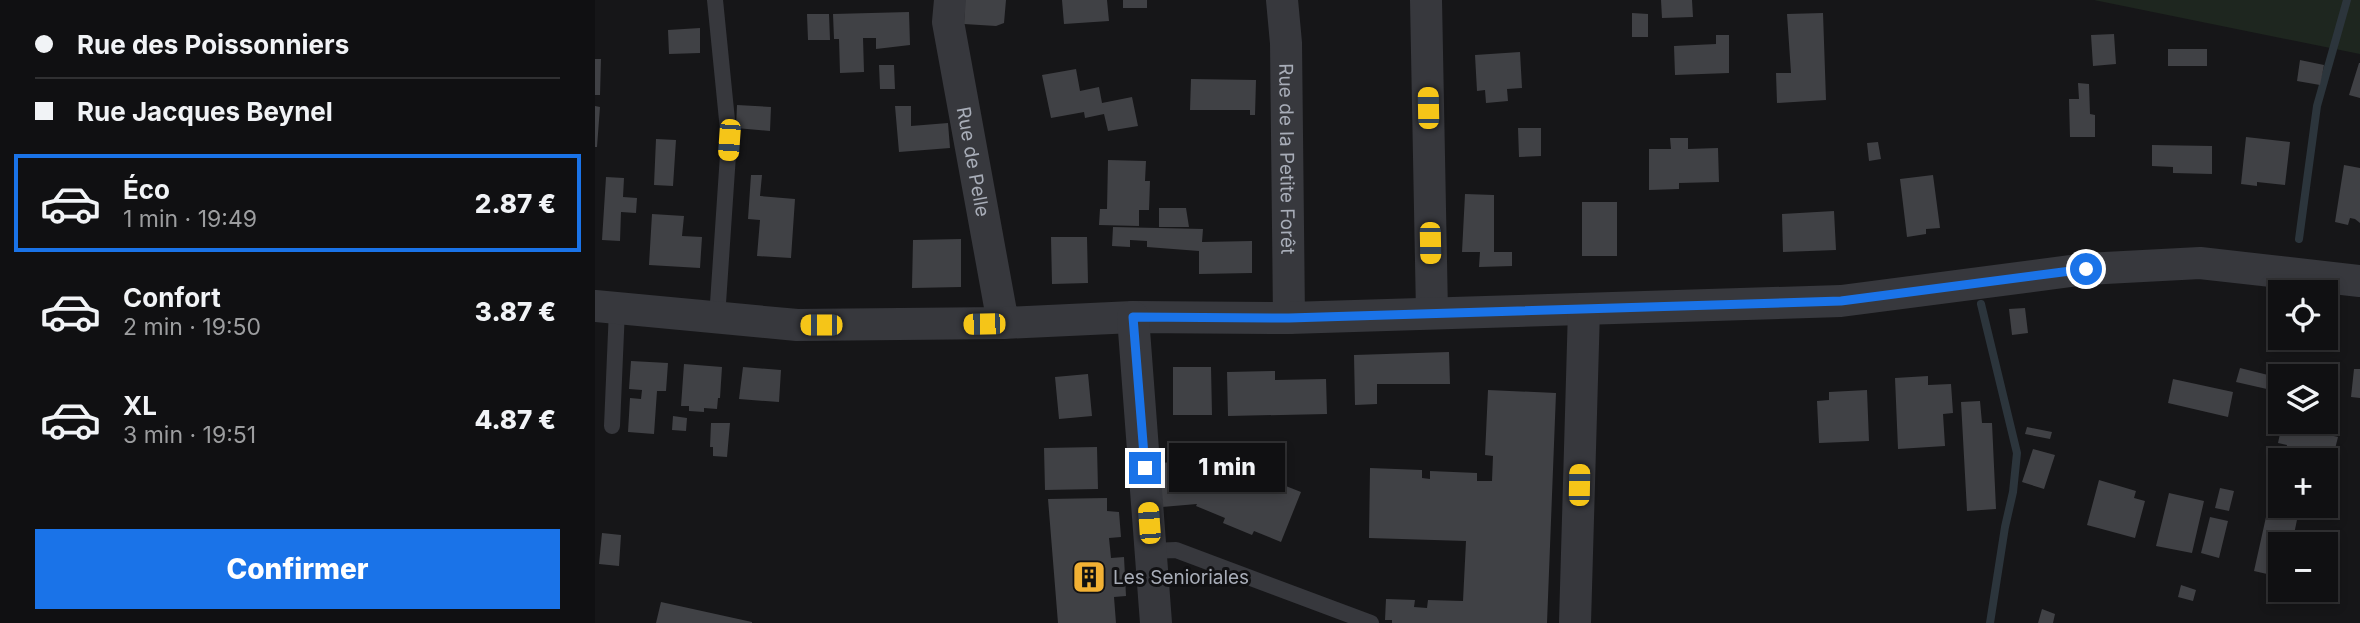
<!DOCTYPE html>
<html lang="fr">
<head>
<meta charset="utf-8">
<style>
	:root { --surface:#101012; --page:#19191b; --text:#f1f3f6; --muted:#9c9d9f; --line:#303032; --accent:#1a73e8 }
	body { margin:0; font-family:Inter,sans-serif; background:var(--page); color:var(--text); height:100vh; display:flex; flex-direction:column; font-size:26px; white-space:nowrap }
	* { box-sizing:border-box; margin:0 }
	p { font-size:23px; color:var(--muted) }
	.icon { flex:none; width:38px; height:38px; fill:none; stroke:currentColor; stroke-width:2; stroke-linecap:round; stroke-linejoin:round }
	.map { position:relative; flex:1; overflow:hidden }
	.details { display:flex; flex-direction:column; background:var(--surface); width:595px }
	.details>* { flex:none }
	.top-card { display:grid; align-content:center; height:154px; padding:0 35px; background:var(--surface) }
	.controls { position:absolute; left:1673px; top:280px; display:grid; gap:14px }
	.controls a { display:grid; place-items:center; width:70px; height:70px; border-radius:0px; background:var(--surface); box-shadow:0 4px 10px #0003,0 0 0 2px var(--line); font-size:35px }
	.end { position:absolute; width:32px; height:32px; margin:-16px; border:9px solid #1a73e8; background:#fff; box-shadow:0 0 0 4px #fff }
	.from { border-radius:50% }
	.bubble { position:absolute; height:49px; border-radius:0px; background:var(--surface); box-shadow:0 4px 10px #0003,0 0 0 2px var(--line); font-size:23px; font-weight:800; line-height:49px; text-align:center }
	.car { position:absolute; width:21px; height:42px; margin:-21px -10px; border-radius:9px; box-shadow:0 0 5px 2px #0007; background:linear-gradient(#f5c518 24%,#345 0 40%,#f5c518 0 76%,#345 0 86%,#f5c518 0) }
	.top-card b { display:flex; align-items:center; gap:24px; height:66px; font-size:26px }
	.top-card b+b { border-top:2px solid var(--line) }
	.top-card i { width:18px; height:18px; background:var(--text) }
	ul { padding:0; list-style:none }
	li { display:flex; align-items:center; gap:21px; height:98px; margin:0 14px 10px; padding:0 21px; border:4px solid transparent; border-radius:0px }
	li div { flex:1 }
	li b { display:block; font-size:26px }
	li em { font-style:normal; font-weight:800 }
	li.selected { border-color:var(--accent) }
	li>.icon { width:63px; height:63px; stroke-width:1.5 }
	.cta { display:flex; gap:14px; margin-top:auto; padding:14px 35px }
	.cta a { flex:1; height:80px; border-radius:0px; background:var(--accent); color:#fff; font-size:28px; font-weight:800; line-height:80px; text-align:center }
	main { display:flex; flex:1; min-height:0 }
	.map>svg:first-child { display:block }
	.green { fill:#1e261f }
	.lines { fill:none; stroke-linecap:round; stroke-linejoin:round }
	.stream { stroke:#2c353c; stroke-width:8 }
	.building { fill:#404145 }
	.service { stroke:#37383d; stroke-width:16 }
	.minor { stroke:#37383d; stroke-width:32 }
	.route { stroke:#1a73e8; stroke-width:9 }
	.labels { text-anchor:middle; stroke-width:6; stroke-linejoin:round; paint-order:stroke }
	.street-label { font-size:19px; fill:#a8adb8; stroke:#111113 }
	.poi-label { font-size:19px; fill:#a8adb8; stroke:#111113; text-anchor:start }
</style>
</head>
<body>
<main>
<section class="details">
<div class="top-card">
<b><i class="from"></i>Rue des Poissonniers</b>
<b><i></i>Rue Jacques Beynel</b>
</div>
<ul>
<li class="selected"><svg class="icon" aria-label="car" viewBox="0 0 24 24"><path d="M5 17H2v-5l4-1 3-4h7l3 4 3 1v5h-3M9 17h6M6 11h13"/><circle cx="7" cy="17" r="2"/><circle cx="17" cy="17" r="2"/></svg><div><b>Éco</b><p>1 min · 19:49</p></div><em>2.87 €</em></li>
<li><svg class="icon" aria-label="car" viewBox="0 0 24 24"><path d="M5 17H2v-5l4-1 3-4h7l3 4 3 1v5h-3M9 17h6M6 11h13"/><circle cx="7" cy="17" r="2"/><circle cx="17" cy="17" r="2"/></svg><div><b>Confort</b><p>2 min · 19:50</p></div><em>3.87 €</em></li>
<li><svg class="icon" aria-label="car" viewBox="0 0 24 24"><path d="M5 17H2v-5l4-1 3-4h7l3 4 3 1v5h-3M9 17h6M6 11h13"/><circle cx="7" cy="17" r="2"/><circle cx="17" cy="17" r="2"/></svg><div><b>XL</b><p>3 min · 19:51</p></div><em>4.87 €</em></li>
</ul>
<div class="cta"><a>Confirmer</a></div>
</section>
<div class="map">
<svg width="1765" height="623" viewBox="0 0 1765 623">
	<rect width="100%" height="100%" fill="#161618"/>
	<!-- green -->
	<path class="green" d="M1499 0H1765V54Z"/>
	<g class="lines">
		<!-- stream -->
		<path class="stream" d="M1704 239 1722 106 1752 0
			M1386 304 1422 453 1418 492 1410 527 1395 623"/>
	</g>
	<!-- building -->
	<path class="building" d="M370 0H411L409 23 401 26 369 24Z
		M467 0H512L514 21 469 24Z
		M528 0H552V8H528Z
		M1066 0H1097L1098 17 1067 18Z
		M314 12 315 45 281 49V38H268L269 72 245 73 244 39H239L238 14Z
		M1037 13 1053 14V37H1037Z
		M1228 13 1231 100 1182 103 1181 73H1196L1192 14Z
		M212 14H234L235 40H213Z
		M105 28V53L74 54 73 30Z
		M1519 34 1521 64 1498 66 1496 35Z
		M1121 35H1134V73L1080 75 1079 46 1121 44Z
		M1573 49H1612V66H1573Z
		M925 52 927 88 912 89 913 101 891 103 890 90 882 91 880 55Z
		M0 59H6L5 95H0Z
		M1705 60 1729 65 1725 85 1702 81Z
		M1764 63H1765V98L1754 95Z
		M284 65H299L300 89H285Z
		M481 69 485 91 504 87 507 103 537 97 543 126 513 131 509 114 490 118 489 112 456 118 447 75Z
		M596 79 661 80 660 115H655V110H595Z
		M1483 83 1494 84 1495 114 1500 115V137H1475L1474 99H1484Z
		M142 105 176 107 175 131 141 128Z
		M0 106 5 107 2 147H0Z
		M300 106H316V126L353 123 355 148 304 152Z
		M923 128H946V156L924 157Z
		M1651 137 1695 142 1690 185 1662 182V186L1646 184Z
		M1075 138H1093V149L1123 148 1124 182 1084 183V189L1054 190V149H1076Z
		M61 139 81 140 78 186 59 185Z
		M1283 142 1286 159 1274 161 1272 143Z
		M1557 145 1617 146V174L1578 173V167L1557 166Z
		M513 160 551 161 550 181H555L554 210H544V226L504 225 505 209H512Z
		M1749 165 1765 168V223L1760 219 1755 218 1753 225 1740 222Z
		M156 175H167L165 196 200 199 196 258 162 256 165 220 153 219Z
		M1338 175 1345 228 1331 229V234L1312 237 1305 179Z
		M11 177 29 178 28 197 42 198 41 213 26 212 25 241 7 240Z
		M870 194 899 195V252H917V266L884 267 885 252H867Z
		M987 202H1022V256H987Z
		M564 208H591L594 227H564Z
		M1239 211 1241 250 1188 252 1187 214Z
		M57 214 89 216 87 236 107 237 105 268 54 265Z
		M518 227 608 229 607 242 657 241V273L604 274V251L552 247V241L535 240V247L517 246Z
		M456 237H492L493 283 457 284Z
		M366 239V287L317 288 318 240Z
		M1430 308 1433 333 1417 335 1414 309Z
		M854 352 855 384H782V404L760 405 759 355Z
		M36 361 73 363 71 391H62L59 434 33 432 35 398 46 399 47 390 34 389Z
		M89 364 127 367 125 398H123L122 409 109 408V412L94 411V406H86Z
		M148 367 186 370 184 402 144 399Z
		M578 367H616L617 415H578Z
		M1645 368 1685 378V392L1641 382Z
		M1759 369H1765V398L1756 397Z
		M680 371V380L731 379 732 414 633 416 632 372Z
		M493 374 497 416 464 419 460 377Z
		M1333 376V385L1356 384 1358 413 1348 414 1350 446 1303 449 1300 378Z
		M1578 379 1638 392 1633 417 1573 403Z
		M893 390 961 393 952 623H797V620H790L791 599 820 600 819 607 832 608 833 600 868 601 871 541 774 538 775 468 827 470V478L835 479V471L882 473V481H897L898 456 890 455Z
		M1272 390 1274 441 1224 443 1222 401 1234 400V392Z
		M1385 401 1387 423H1397L1401 509 1372 511 1366 402Z
		M78 416 92 418 91 431 77 430Z
		M116 423H135L132 457 118 456V447H115Z
		M1687 424 1743 437 1739 453 1723 450 1720 460H1689L1692 445 1683 443Z
		M1432 427 1457 432 1455 439 1430 434Z
		M502 447 503 489 450 490 449 448Z
		M1438 449 1460 455 1449 489 1427 482Z
		M609 454 706 492 686 542 659 531 657 535 628 523 630 518 601 506 602 504 567 507 564 463 608 460Z
		M1504 480 1541 491 1539 498 1550 501 1540 538 1492 525Z
		M1625 488 1639 491 1634 511 1620 508Z
		M1574 493 1609 501 1597 553 1561 546Z
		M512 498V511L524 512 526 537 514 538 516 558 529 557 531 596 519 597 521 623H463L453 499Z
		M1673 508 1703 515 1697 544H1685V577L1659 571Z
		M1615 517 1633 521 1624 558 1606 553Z
		M7 533 26 535 24 566 4 564Z
		M1586 585 1601 590 1598 601 1583 597Z
		M66 602 157 622V623H61Z
		M1447 609 1460 614 1458 623H1443Z"/>
	<g class="lines">
		<!-- service -->
		<path class="service" d="M120 0 134 140 122 318
			M17 426 22 309
			M556 551 581 550 776 623"/>
		<!-- minor -->
		<g class="minor">
			<path id="s1" d="M355 0 353 22 408 323"/>
			<path id="s2" d="M687 0 691 43 694 318"/>
			<path d="M831 0 837 313"/>
			<path d="M0 306 202 325 408 323 538 317 694 318 1246 301 1491 269 1605 263 1765 281"/>
			<path d="M538 317 561 623"/>
			<path d="M980 623 989 309"/>
		</g>
	</g>
	<g class="lines">
		<!-- route -->
		<path class="route" d="M550 468 538 317 694 318 1246 301 1491 269"/>
	</g>
	<!-- icons -->
	<defs>
		<symbol id="building-square" viewBox="-11 -11 22 22"><rect x="-9" y="-9" width="18" height="18" rx="4" fill="#f2b134" stroke="#111113"/><path d="M-4-6H4V6H1V3H-1V6H-4ZM-2.5-4.3h1.7v1.8h-1.7ZM.8-4.3h1.7v1.8H.8ZM-2.5-1h1.7V.8h-1.7ZM.8-1h1.7V.8H.8Z" fill="#111"/></symbol>
	</defs>
	<g fill-rule="evenodd">
		<use href="#building-square" x="475" y="558" width="38" height="38"/>
	</g>
	<g class="labels">
		<!-- street labels -->
		<g class="street-label">
			<text dy="7" stroke="none"><textPath href="#s2" startOffset="159">Rue de la Petite Forêt</textPath></text>
			<text dy="7" stroke="none"><textPath href="#s1" startOffset="164">Rue de Pelle</textPath></text>
		</g>
		<!-- poi labels -->
		<g class="poi-label">
			<text x="518" y="584">Les Senioriales</text>
		</g>
	</g>
</svg>
<div class="controls">
<a><svg class="icon" aria-label="locate" viewBox="0 0 24 24"><circle cx="12" cy="12" r="6"/><path d="M12 2v4M12 18v4M2 12h4M18 12h4"/></svg></a>
<a><svg class="icon" aria-label="layers" viewBox="0 0 24 24"><path d="M12 4l9 5-9 5-9-5zM3 14l9 5 9-5"/></svg></a>
<a>+</a>
<a>−</a>
</div>
<i class="end from" style="left:1491px;top:269px"></i>
<i class="end" style="left:550px;top:468px"></i>
<div class="bubble" style="left:574px;top:443px;width:116px">1 min</div>
<i class="car" style="left:833px;top:108px;rotate:359deg"></i>
<i class="car" style="left:134px;top:140px;rotate:184deg"></i>
<i class="car" style="left:835px;top:243px;rotate:179deg"></i>
<i class="car" style="left:389px;top:324px;rotate:269deg"></i>
<i class="car" style="left:226px;top:325px;rotate:270deg"></i>
<i class="car" style="left:984px;top:485px;rotate:1deg"></i>
<i class="car" style="left:554px;top:523px;rotate:356deg"></i>
</div>
</main>
</body>
</html>
